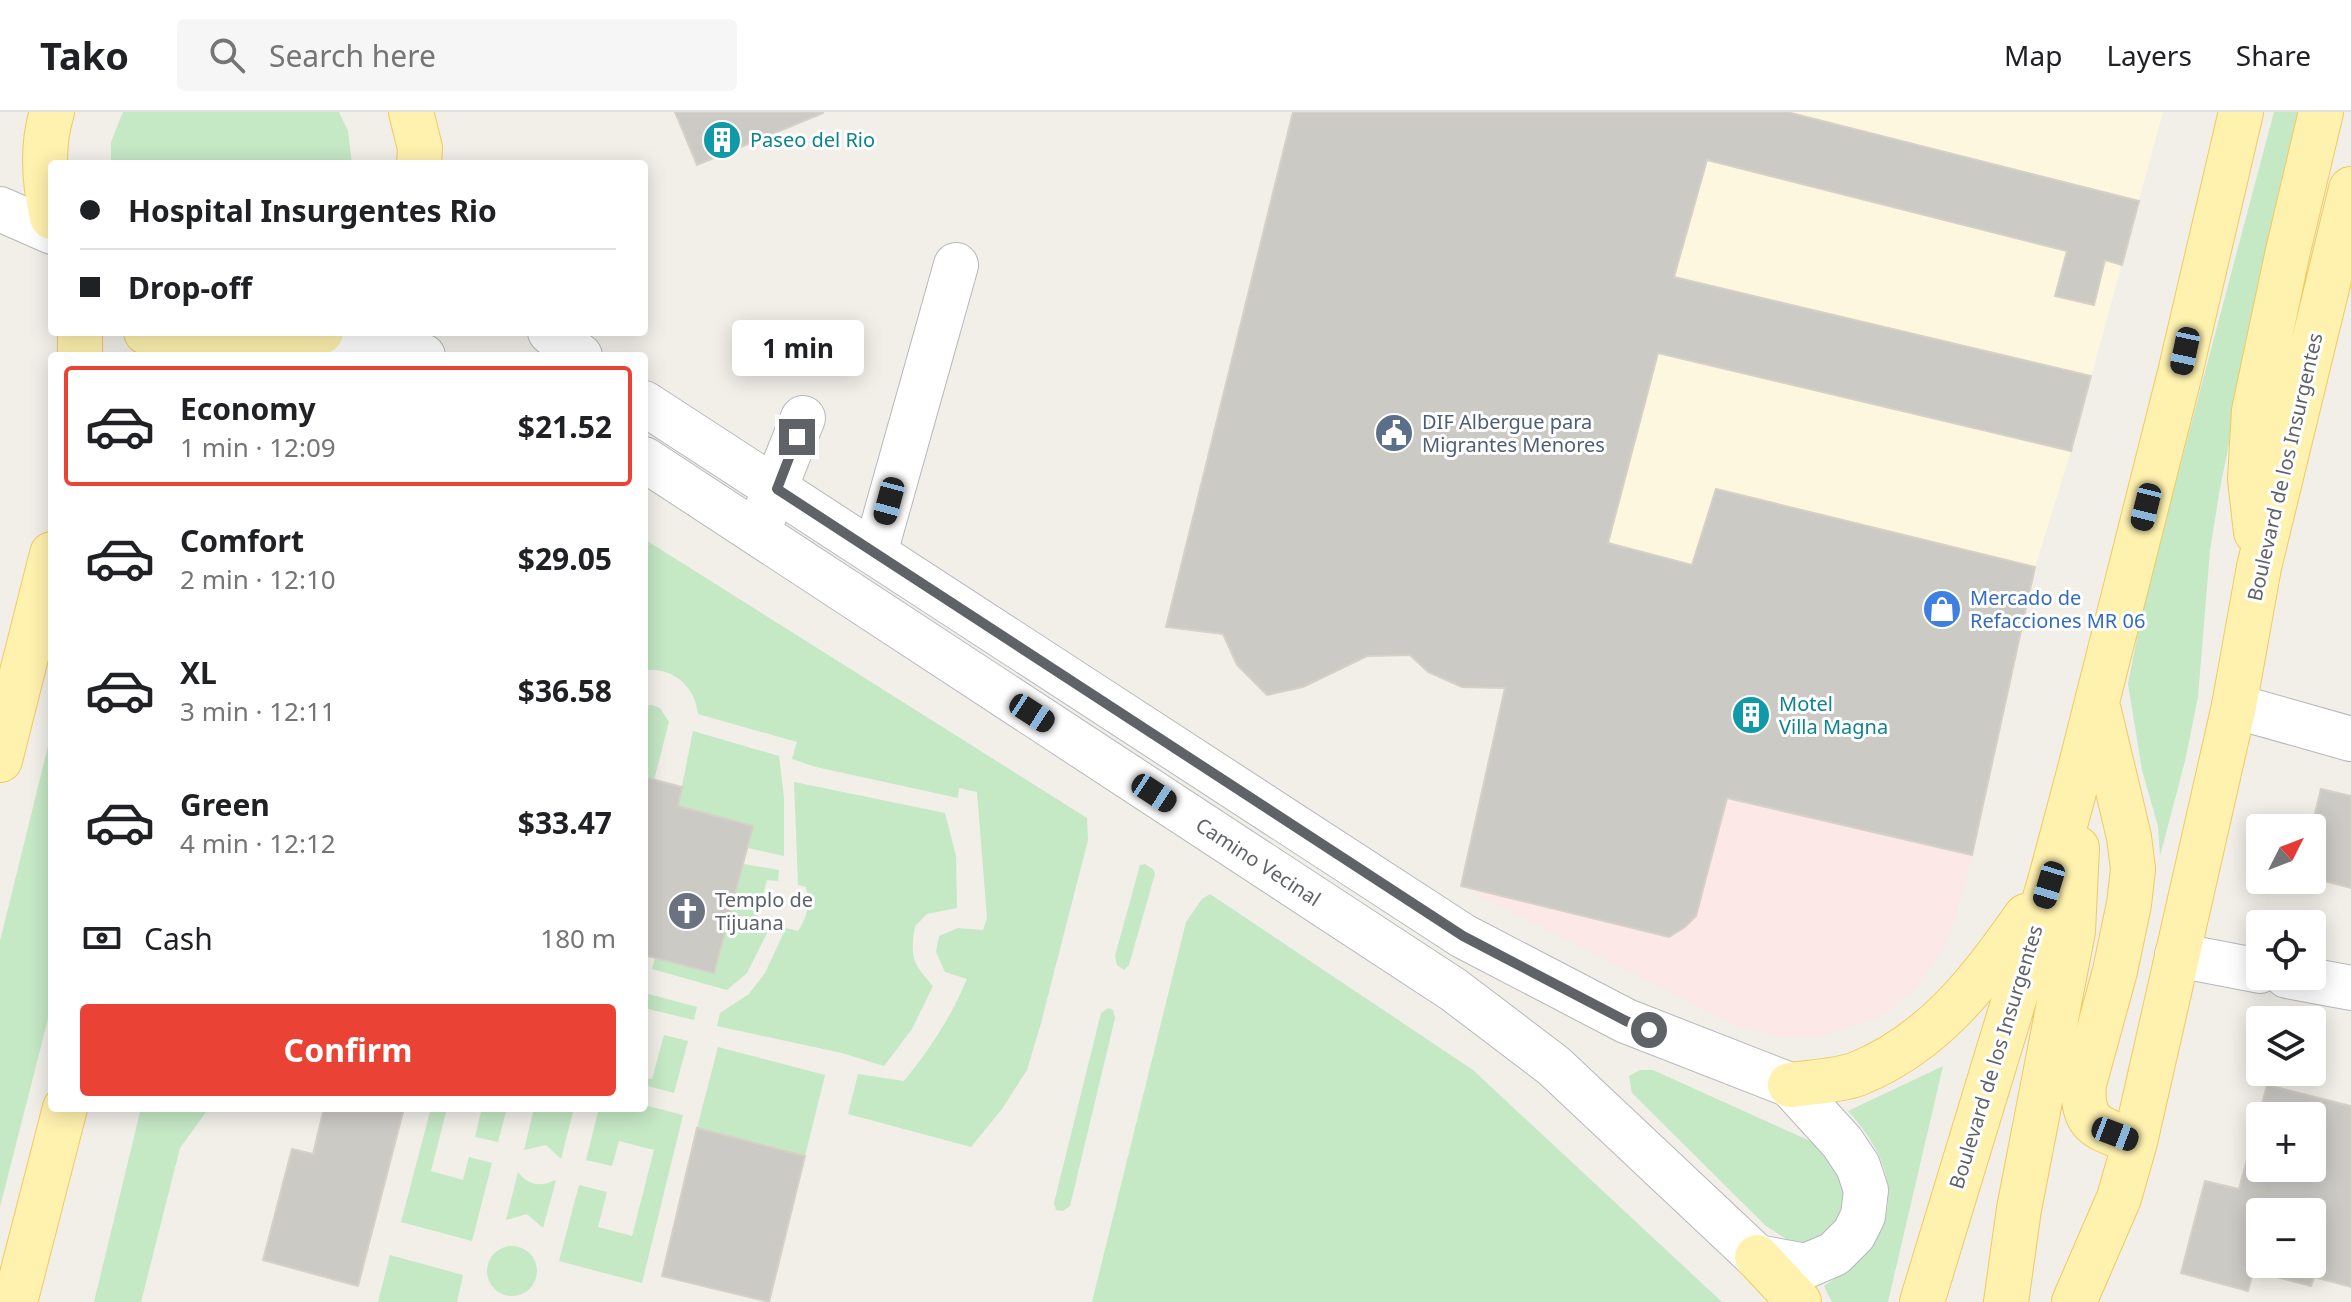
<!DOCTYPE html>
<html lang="en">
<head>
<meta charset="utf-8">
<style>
	:root { --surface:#fff; --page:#f6f6f6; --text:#202124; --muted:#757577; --line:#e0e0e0; --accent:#ea4335 }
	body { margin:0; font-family:"Noto Sans",sans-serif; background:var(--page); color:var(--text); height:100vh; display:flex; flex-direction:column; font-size:30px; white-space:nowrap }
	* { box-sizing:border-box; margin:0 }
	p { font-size:26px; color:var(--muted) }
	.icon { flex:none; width:44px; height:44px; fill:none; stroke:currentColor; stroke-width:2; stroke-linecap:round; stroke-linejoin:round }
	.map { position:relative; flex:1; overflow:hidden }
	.sheet { position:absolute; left:48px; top:240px; width:600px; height:760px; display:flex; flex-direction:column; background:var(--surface); border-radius:8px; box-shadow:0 4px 20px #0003 }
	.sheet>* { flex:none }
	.top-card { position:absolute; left:48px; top:48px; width:600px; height:176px; border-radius:8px; box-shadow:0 4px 20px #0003; display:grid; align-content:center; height:176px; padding:0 32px; background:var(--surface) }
	.needle { width:52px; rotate:48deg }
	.controls { position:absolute; left:2246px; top:702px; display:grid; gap:16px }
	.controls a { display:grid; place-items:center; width:80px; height:80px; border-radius:8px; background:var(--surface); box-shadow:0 4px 20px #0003; font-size:40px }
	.end { position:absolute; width:36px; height:36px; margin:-18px; border:10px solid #5f6368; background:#fff; box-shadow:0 0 0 4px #fff }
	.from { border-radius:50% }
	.bubble { position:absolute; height:56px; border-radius:8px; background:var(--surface); box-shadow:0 4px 20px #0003; font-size:26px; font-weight:700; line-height:56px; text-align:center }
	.car { position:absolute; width:24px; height:48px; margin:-24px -12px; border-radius:10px; box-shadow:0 0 6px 2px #0007; background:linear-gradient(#222 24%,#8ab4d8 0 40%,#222 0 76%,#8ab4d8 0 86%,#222 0) }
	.top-card b { display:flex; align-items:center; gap:28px; height:76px; font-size:30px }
	.top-card b+b { border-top:2px solid var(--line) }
	.top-card i { width:20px; height:20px; background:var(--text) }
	ul { padding:14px 0 0; list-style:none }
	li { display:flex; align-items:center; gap:24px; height:120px; margin:0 16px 12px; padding:0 16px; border:4px solid transparent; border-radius:8px }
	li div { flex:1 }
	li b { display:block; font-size:30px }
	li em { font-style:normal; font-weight:700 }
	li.active { border-color:var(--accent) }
	li>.icon { width:72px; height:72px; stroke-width:1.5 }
	.pay { display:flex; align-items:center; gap:20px; height:88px; padding:0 32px; font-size:30px }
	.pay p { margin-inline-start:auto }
	.button { display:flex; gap:16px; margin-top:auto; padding:16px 32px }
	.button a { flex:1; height:92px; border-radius:8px; background:var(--accent); color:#fff; font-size:32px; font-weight:700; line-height:92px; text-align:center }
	header { display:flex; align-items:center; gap:48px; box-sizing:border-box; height:112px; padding:0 40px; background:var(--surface); border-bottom:2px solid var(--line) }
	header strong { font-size:38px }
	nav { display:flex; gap:44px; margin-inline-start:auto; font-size:28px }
	.search { width:560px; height:72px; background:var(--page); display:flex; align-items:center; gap:20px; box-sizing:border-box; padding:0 28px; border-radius:8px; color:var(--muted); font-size:30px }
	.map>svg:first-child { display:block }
	.commercial { fill:#fef7e0 }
	.medical { fill:#fce8e6 }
	.green { fill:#c5e8c5 }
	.building { fill:#cccac5; stroke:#d6d1c6; stroke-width:2; fill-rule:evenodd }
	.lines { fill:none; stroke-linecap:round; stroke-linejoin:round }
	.minor-casing { stroke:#b5b8bc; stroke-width:46 }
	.major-casing { stroke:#f2c960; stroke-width:46 }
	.minor { stroke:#fff; stroke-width:44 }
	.major { stroke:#fff2af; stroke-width:44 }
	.route { stroke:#5f6368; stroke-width:10 }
	.labels { text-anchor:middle; stroke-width:6; stroke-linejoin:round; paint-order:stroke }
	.culture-label { font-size:20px; fill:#0d838f; stroke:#fff; text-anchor:start }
	.service-label { font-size:20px; fill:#4e5e75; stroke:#fff; text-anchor:start }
	.street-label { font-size:20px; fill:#5f6368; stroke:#fff }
	.shop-label { font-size:20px; fill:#366cbe; stroke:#fff; text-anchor:start }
	.worship-label { font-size:20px; fill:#5b616d; stroke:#fff; text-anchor:start }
</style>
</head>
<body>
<header>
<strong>Tako</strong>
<div class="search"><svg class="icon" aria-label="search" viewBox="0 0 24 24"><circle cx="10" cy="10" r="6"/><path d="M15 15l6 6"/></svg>Search here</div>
<nav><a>Map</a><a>Layers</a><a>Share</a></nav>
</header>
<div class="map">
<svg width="2351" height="1190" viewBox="0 0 2351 1190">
	<rect width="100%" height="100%" fill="#f1efe8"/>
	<!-- commercial -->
	<path class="commercial" d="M1655 0H2163L2071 339 2035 455 2017 538 1549 416Z"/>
	<!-- medical -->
	<path class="medical" d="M1493 629 1972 743 1963 779 1947 831 1917 874 1888 900 1860 913 1820 924 1780 925 1735 913 1461 774Z"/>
	<!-- green -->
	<path class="green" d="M123 0H339L348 19 352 52H111V30Z
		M2274 0H2309L2235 302 2220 376 2210 438 2198 585 2185 649 2160 744 2158 714 2142 658 2128 572 2144 490Z
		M644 427 1087 706 1088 728 1041 911 1027 958 1002 997 971 1035 848 1002 858 962 904 969C930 937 951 905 967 867L945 860 936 840 939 824 958 816 983 818 987 806 977 680 959 676 958 686 816 655 792 647 797 630 698 602C695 573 672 555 644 558Z
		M652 593 660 596 669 610 654 668 644 665V594Z
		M52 618V891L0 1095V829Z
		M693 619 779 644 784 686V744L748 736 753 714 678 694Z
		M794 670 945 701 956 744 957 796 927 802 915 814C910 846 912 850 933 874L912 917 884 954 842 941 717 914 720 901 749 882 765 861 786 816 798 819C808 803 810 793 806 775L798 773Z
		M743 752 779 758 778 769 767 768 756 809 770 815 747 861 727 878 652 857 655 846 714 861Z
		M1145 752 1153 757 1155 762 1129 853 1124 858 1117 853 1115 844 1140 753Z
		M1210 782 1473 958 1722 1190H1092L1186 810 1202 787Z
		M645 881 697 895 694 908 644 896Z
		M1108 896 1113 898 1115 906 1070 1094 1063 1099 1056 1098 1054 1091 1101 901Z
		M664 923 688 929 674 981 644 973V966L652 967Z
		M718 935 825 963 805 1044 697 1016Z
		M1943 954 1888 1190H1832L1824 1174C1901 1126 1909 1066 1848 999Z
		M1640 958H1653L1819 1033C1842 1058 1858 1095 1830 1122 1823 1129 1811 1132 1802 1137L1766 1114 1632 981 1629 964Z
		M644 993 683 1003 642 1171 559 1149 579 1073 607 1080 598 1115 632 1124 654 1038 619 1029 612 1054 586 1048 599 996H644Z
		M141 996H209L180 1036 141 1190H94Z
		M431 996H447L431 1059 463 1068 469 1045 492 1051 472 1129 401 1110Z
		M482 996H507L498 1030 475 1025Z
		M534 996H574L561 1047 546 1033 524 1038Z
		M518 1060C529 1074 540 1075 556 1068L543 1116 527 1102 506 1108Z
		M487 1159a25 25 0 1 1 50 0a25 25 0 1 1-50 0Z
		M390 1143 463 1163 457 1190H378Z"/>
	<!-- building -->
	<path class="building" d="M675 0H823V1L697 53Z
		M1293 0H1787L2139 89 2122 153 2105 148 2094 193 2055 184 2067 139 1707 48 1674 165 2091 264 2071 339 1658 241 1608 431 1692 453 1716 377 2035 455 1972 743 1727 686 1696 804 1685 815 1669 825 1461 774 1505 576 1462 575 1428 560 1410 543 1367 544 1303 575 1267 583 1237 553 1223 522 1166 515Z
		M644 665 682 675 678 694 753 714 714 861 644 843Z
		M2321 677 2351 684V776L2312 766V713Z
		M2267 973 2351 994V1175L2314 1165 2311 1174 2253 1159 2248 1179 2181 1161 2205 1069 2239 1077ZM2260 1004H2312V1056H2260ZM2260 1100H2312V1152H2260Z
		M324 996H404L358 1174 263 1148 292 1037 313 1042Z
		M697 1016 805 1044 769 1190 662 1164Z"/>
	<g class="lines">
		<defs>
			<path id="minor" d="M0 97 52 120
				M327 220 423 244
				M550 220 580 244
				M644 291 1463 824 1626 909 1790 973 1842 1030 1858 1054 1866 1078 1863 1104 1854 1122 1834 1142 1806 1154 1757 1145 1554 954 1454 878 644 347
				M764 404 803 306
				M875 441 956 153
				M2234 594 2351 627
				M2177 843 2260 859
				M2287 864 2351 876"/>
			<path id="major" d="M411 0 420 36 419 52
				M52 105C44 70 41 35 52 0
				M80 220V244
				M146 220C198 253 268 244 321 220
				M2256 420 2250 367 2254 299 2288 139 2321 0
				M2099 599 2129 725 2133 757 2129 792 2115 859 2084 972C2081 1016 2100 1016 2135 1030
				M0 648 52 442
				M1790 973C1811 970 1838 969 1857 962 1934 931 1980 869 2026 804
				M1757 1145 1799 1190
				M15 1190 65 996
				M1922 1190 2049 773 2080 657 2180 261 2241 0
				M2006 1190 2019 1097 2073 819 2077 736
				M2074 1190 2119 1086 2135 1030 2234 594 2259 455 2351 77"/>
		</defs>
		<!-- minor casing -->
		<use href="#minor" class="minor-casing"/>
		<!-- major casing -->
		<use href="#major" class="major-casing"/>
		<!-- minor -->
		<use href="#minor" class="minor"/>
		<!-- major -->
		<use href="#major" class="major"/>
	</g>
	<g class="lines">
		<!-- route -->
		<path class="route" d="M797 325 777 377 1463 824 1626 909 1649 918"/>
	</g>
	<!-- icons -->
	<defs>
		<symbol id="building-disc" viewBox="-11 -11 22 22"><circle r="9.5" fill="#0f9aa8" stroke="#fff"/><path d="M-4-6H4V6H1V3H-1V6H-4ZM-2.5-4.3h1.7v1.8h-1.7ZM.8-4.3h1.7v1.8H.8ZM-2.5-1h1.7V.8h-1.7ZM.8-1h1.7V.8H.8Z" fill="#fff"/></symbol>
		<symbol id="civic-disc" viewBox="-11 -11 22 22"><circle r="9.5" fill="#5c6f8a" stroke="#fff"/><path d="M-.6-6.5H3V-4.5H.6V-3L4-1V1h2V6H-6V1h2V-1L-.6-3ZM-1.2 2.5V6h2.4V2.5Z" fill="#fff"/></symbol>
		<symbol id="shop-disc" viewBox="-11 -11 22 22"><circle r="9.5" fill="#3f7fe0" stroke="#fff"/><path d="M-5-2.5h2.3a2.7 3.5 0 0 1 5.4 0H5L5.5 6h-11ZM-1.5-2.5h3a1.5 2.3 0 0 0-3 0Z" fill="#fff"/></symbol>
		<symbol id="church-disc" viewBox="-11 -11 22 22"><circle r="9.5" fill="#6b7280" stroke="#fff"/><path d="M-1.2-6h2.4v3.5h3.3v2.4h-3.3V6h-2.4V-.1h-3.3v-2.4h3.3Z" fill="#fff"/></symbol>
	</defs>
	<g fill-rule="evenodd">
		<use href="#building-disc" x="700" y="6" width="44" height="44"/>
		<use href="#civic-disc" x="1372" y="299" width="44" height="44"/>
		<use href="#shop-disc" x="1920" y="475" width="44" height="44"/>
		<use href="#building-disc" x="1729" y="581" width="44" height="44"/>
		<use href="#church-disc" x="665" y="777" width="44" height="44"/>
	</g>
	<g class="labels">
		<!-- culture labels -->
		<g class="culture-label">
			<text x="750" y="35">Paseo del Rio</text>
			<text x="1779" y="599">Motel<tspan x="1779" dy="23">Villa Magna</tspan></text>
		</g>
		<!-- service labels -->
		<g class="service-label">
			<text x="1422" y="317">DIF Albergue para<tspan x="1422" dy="23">Migrantes Menores</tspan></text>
		</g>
		<!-- street labels -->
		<g class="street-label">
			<text transform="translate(2285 355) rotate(-77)" y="7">Boulevard de los Insurgentes</text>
			<text transform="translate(1258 750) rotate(33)" y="7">Camino Vecinal</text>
			<text transform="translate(1996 945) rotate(-73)" y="7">Boulevard de los Insurgentes</text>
		</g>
		<!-- shop labels -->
		<g class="shop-label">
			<text x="1970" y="493">Mercado de<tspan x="1970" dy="23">Refacciones MR 06</tspan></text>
		</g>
		<!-- worship labels -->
		<g class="worship-label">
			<text x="715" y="795">Templo de<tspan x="715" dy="23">Tijuana</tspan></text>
		</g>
	</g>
</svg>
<div class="controls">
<a><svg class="needle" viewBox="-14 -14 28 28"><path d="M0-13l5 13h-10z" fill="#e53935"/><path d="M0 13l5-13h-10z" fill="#757577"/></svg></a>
<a><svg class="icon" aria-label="locate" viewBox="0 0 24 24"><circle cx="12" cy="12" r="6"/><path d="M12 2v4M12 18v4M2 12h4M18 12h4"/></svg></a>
<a><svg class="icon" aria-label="layers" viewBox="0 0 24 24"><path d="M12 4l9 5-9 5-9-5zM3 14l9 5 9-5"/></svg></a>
<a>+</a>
<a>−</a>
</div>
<i class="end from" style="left:1649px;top:918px"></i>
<i class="end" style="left:797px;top:325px"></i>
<div class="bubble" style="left:732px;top:208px;width:132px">1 min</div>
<i class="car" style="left:2185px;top:239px;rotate:192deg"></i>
<i class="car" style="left:889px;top:389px;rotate:195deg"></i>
<i class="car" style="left:2146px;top:395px;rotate:194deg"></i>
<i class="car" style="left:1032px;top:601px;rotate:123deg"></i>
<i class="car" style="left:1154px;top:681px;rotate:123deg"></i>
<i class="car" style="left:2049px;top:773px;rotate:197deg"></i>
<i class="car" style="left:2115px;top:1022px;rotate:111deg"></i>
<div class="top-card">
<b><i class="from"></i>Hospital Insurgentes Rio</b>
<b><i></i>Drop-off</b>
</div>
<section class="sheet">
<ul>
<li class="active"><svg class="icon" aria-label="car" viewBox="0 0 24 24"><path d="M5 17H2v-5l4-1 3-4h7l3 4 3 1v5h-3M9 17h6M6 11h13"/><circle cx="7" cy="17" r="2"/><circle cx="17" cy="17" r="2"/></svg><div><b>Economy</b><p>1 min · 12:09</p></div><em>$21.52</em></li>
<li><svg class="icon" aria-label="car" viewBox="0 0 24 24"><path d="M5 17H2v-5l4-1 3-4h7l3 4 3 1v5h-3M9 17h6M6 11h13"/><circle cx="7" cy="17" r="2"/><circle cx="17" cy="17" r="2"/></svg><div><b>Comfort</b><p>2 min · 12:10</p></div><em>$29.05</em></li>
<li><svg class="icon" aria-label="car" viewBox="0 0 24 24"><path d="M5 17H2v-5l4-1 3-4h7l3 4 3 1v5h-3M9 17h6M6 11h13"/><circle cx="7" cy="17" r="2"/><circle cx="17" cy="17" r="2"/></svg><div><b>XL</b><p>3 min · 12:11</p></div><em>$36.58</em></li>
<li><svg class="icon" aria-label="car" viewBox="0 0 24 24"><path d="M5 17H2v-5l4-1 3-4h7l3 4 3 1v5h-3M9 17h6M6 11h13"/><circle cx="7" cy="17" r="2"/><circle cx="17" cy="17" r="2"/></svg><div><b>Green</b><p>4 min · 12:12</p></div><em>$33.47</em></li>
</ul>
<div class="pay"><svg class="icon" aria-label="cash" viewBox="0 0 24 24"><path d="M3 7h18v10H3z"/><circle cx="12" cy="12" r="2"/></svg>Cash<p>180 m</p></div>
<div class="button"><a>Confirm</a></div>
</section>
</div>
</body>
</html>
